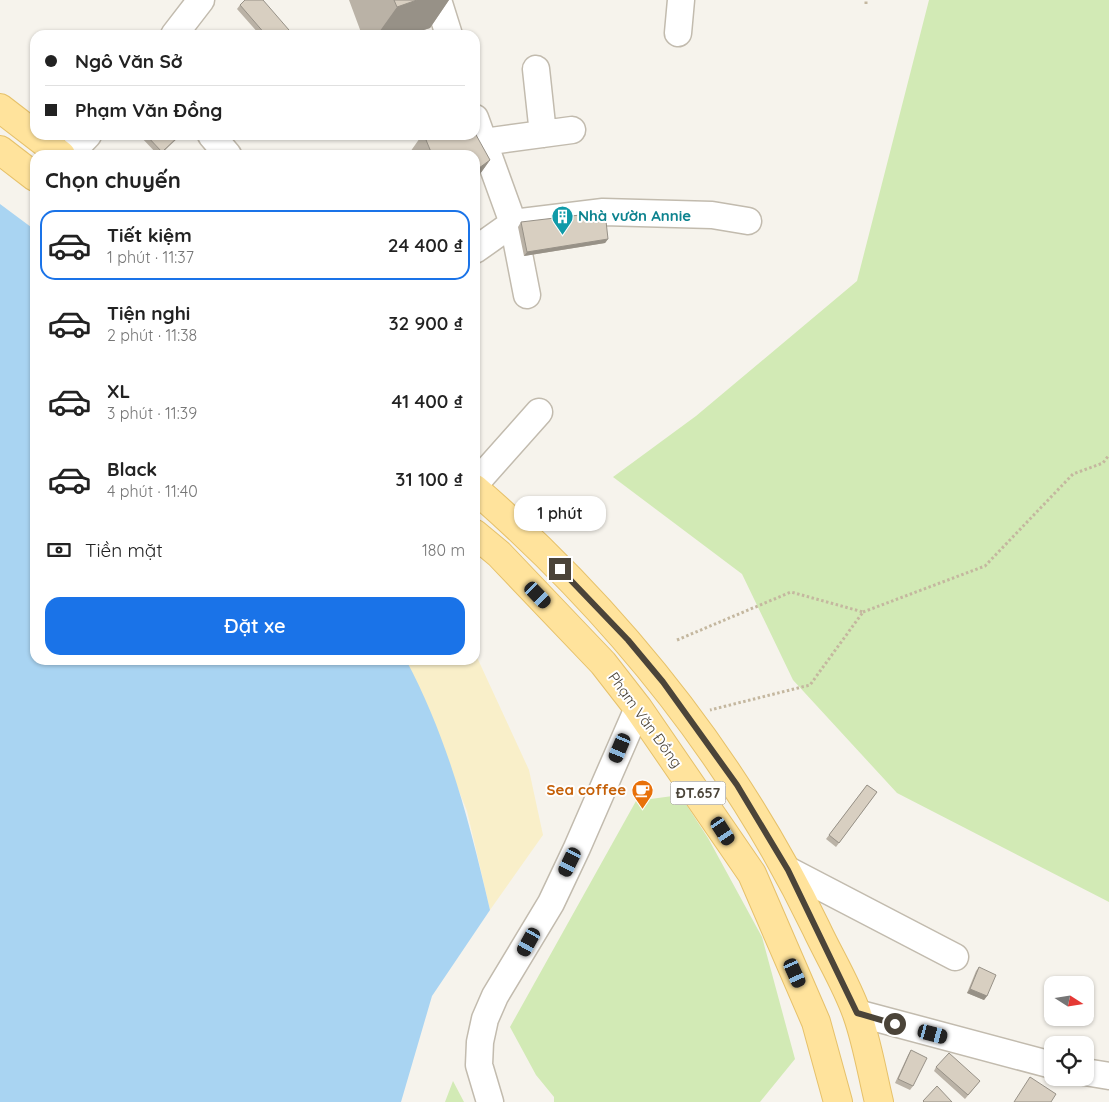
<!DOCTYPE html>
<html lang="vi">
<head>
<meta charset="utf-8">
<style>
	:root { --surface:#fff; --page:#f2f2f2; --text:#222; --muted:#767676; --line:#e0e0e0; --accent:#1a73e8 }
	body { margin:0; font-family:Quicksand,sans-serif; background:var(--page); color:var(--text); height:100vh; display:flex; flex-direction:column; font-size:19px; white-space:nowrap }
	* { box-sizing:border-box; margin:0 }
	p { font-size:16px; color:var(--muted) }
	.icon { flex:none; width:28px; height:28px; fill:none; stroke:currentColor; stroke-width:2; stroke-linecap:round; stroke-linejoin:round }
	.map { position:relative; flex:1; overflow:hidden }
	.drawer { position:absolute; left:30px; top:150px; width:450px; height:515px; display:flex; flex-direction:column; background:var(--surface); border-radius:15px; box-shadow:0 1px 4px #0004 }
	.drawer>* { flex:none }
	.hud { position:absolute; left:30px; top:30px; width:450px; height:110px; border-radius:15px; box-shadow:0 1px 4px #0004; display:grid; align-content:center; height:110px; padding:0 15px; background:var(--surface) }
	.needle { width:32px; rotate:102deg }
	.fabs { position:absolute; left:1044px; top:976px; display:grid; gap:10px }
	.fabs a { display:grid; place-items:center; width:50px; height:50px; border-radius:10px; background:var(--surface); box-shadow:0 1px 4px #0004; font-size:25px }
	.end { position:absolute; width:22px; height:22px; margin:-11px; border:6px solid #4b4439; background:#fff; box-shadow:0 0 0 2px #fff }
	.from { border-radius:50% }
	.bubble { position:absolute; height:35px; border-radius:15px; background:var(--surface); box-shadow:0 1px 4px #0004; font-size:16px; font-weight:600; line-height:35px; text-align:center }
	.car { position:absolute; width:15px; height:30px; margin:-15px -8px; border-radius:6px; box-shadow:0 0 4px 1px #0007; background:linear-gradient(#222 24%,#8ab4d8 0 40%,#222 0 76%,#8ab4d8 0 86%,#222 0) }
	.hud b { display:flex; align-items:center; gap:18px; height:48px; font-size:19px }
	.hud b+b { border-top:1px solid var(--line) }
	.hud i { width:12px; height:12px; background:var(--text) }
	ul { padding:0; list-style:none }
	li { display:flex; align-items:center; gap:15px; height:70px; margin:0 10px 8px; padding:0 5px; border:2px solid transparent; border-radius:15px }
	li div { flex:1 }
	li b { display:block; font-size:19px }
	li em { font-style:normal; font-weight:600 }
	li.active { border-color:var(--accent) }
	li>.icon { width:45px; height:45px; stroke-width:1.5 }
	h2 { padding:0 15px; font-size:22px; line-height:60px }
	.pay { display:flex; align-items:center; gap:12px; height:55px; padding:0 15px; font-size:19px }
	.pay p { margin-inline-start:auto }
	.cta { display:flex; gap:10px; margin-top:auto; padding:10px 15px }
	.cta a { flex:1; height:58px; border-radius:15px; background:var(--accent); color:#fff; font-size:20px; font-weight:600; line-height:58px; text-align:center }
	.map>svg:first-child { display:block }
	.green { fill:#d2eab5 }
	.sand { fill:#f9efc9 }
	.water { fill:#a9d4f2 }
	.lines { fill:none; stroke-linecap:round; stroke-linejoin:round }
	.minor-casing { stroke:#c2bbae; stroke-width:29 }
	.major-casing { stroke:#e6c16a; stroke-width:30 }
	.path { stroke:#c4b79f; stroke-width:3; stroke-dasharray:2.5 2.5; stroke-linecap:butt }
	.minor { stroke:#fff; stroke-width:26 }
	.major { stroke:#ffe39c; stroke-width:28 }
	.wall { fill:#bab2a6 }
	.shaded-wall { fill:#979187 }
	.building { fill:#d8cfc1; stroke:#979187 }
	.route { stroke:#4b4439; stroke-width:6 }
	.labels { text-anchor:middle; stroke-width:4; stroke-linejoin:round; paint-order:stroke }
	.shield { fill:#fff; stroke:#817c74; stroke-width:1 }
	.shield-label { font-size:14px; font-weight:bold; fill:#4b4439 }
	.culture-label { font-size:15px; font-weight:bold; fill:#0d838f; stroke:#fff; text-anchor:start }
	.street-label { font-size:15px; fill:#4b4439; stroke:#fff }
	.food-label { font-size:15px; font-weight:bold; fill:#c56008; stroke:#fff; text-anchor:end }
</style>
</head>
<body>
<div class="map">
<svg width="1109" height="1102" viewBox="0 0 1109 1102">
	<rect width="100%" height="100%" fill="#f6f3ec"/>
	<!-- green -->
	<path class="green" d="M929 0H1109V902L897 793 793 680 742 574 613 477 696 416 857 281Z
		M680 795 708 838 762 937 795 1059 760 1102H554V1097L536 1075 510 1027 636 801Z
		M453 1081 464 1102H445Z"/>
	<!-- sand -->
	<path class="sand" d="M475 653 529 770 543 835 490 910 467 811 406 660H475Z"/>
	<!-- water -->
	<path class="water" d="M0 204 35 230V660H406C448 738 470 824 490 910L432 996 401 1102H0Z"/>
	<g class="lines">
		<defs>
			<path id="minor" d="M438 0 449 35
				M678 33 681 0
				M174 35 201 0
				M536 69 543 134
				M475 118 513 223 527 295
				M211 135 228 155
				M484 142 572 130
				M69 155 88 135
				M475 250 513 223 603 212 712 215 748 221
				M475 484 539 412
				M788 870 955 957
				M857 1013 1052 1065
				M1085 1072 1109 1076
				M490 1102 479 1065 480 1042 485 1019 495 996 551 903 577 848 638 708"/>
			<path id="major" d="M0 108 61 155
				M0 150 35 177
				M475 489C617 613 734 758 816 928 829 956 847 985 857 1014 867 1042 872 1073 879 1102
				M475 534 499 554 603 663 638 708 752 874 816 1022 838 1102"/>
		</defs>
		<!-- minor casing -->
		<use href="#minor" class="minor-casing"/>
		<!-- major casing -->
		<use href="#major" class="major-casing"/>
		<!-- path -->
		<path class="path" d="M866 4V0
			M863 612 985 566 1073 474 1103 463 1109 455
			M677 640 791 592 863 612 810 685 710 710"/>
		<!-- minor -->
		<use href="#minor" class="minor"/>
		<!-- major -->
		<use href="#major" class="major"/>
	</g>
	<!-- wall -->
	<path class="wall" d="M349 0H449L430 28 408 35H362Z
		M240 5 289 30 285 35H260L237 9Z
		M139 135H181L160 155H158Z
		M422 135H475L490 160 475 181V155H408Z
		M521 222 608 239 605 243 524 256 518 227Z
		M867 785 877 792 836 847 826 839Z
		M979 967 987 996 984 1000 967 993 976 971Z
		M911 1050 913 1086 910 1090 895 1083 908 1055Z
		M936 1067 980 1081 965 1099 934 1071Z"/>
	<!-- shaded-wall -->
	<path class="shaded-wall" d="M417 0H449L430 28 408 35H377L397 7Z
		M490 160 475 181V171Z
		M608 239 605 243 524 256 527 252Z
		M970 989 987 996 984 1000 967 993Z"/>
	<!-- building -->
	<path class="building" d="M245 0H263L289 30 283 35H266L240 5Z
		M394 0H417L397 7Z
		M475 133 490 160 475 171V155H426L431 152 424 135H475Z
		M146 135H180L162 152Z
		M605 212 608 239 527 252 521 222Z
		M867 785 877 792 839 843 829 835Z
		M979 967 996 975 987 996 970 989Z
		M911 1050 927 1058 913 1086 898 1079Z
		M949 1053 980 1081 968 1095 936 1067Z
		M1030 1077 1056 1094 1051 1102H1014Z
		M937 1086 952 1102H924L923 1101Z"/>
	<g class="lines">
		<!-- route -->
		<path class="route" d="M560 569 628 640 663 682 737 785 788 870 857 1013 895 1024"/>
	</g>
	<!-- icons -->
	<defs>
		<symbol id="building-pin" viewBox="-11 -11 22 30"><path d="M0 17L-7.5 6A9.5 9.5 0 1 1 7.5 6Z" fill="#0f9aa8" stroke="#fff"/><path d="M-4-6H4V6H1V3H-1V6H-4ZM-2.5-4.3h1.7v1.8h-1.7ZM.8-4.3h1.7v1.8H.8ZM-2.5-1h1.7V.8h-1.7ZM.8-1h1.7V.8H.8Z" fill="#fff"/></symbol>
		<symbol id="cafe-pin" viewBox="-11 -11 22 30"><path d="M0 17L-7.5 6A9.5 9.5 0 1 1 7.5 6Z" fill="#e8710a" stroke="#fff"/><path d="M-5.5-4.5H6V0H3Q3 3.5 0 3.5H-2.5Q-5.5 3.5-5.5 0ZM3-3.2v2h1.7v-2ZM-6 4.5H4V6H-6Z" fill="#fff"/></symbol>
	</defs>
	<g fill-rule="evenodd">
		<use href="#building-pin" x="550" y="204" width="25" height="34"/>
		<use href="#cafe-pin" x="630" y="778" width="25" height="34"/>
	</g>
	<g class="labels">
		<!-- shield labels -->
		<rect class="shield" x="670.5" y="781.5" width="55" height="23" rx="4"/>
		<g class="shield-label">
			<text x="698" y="798">ĐT.657</text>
		</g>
		<!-- culture labels -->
		<g class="culture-label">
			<text x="578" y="221">Nhà vườn Annie</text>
		</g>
		<!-- street labels -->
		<g class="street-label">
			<text transform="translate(645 720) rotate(54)" y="5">Phạm Văn Đồng</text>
		</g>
		<!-- food labels -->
		<g class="food-label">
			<text x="626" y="795">Sea coffee</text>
		</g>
	</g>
</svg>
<div class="fabs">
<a><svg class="needle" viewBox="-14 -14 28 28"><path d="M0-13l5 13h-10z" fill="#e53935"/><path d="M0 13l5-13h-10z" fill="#767676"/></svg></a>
<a><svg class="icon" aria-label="locate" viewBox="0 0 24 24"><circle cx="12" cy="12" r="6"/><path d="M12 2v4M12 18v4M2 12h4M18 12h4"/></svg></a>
</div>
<i class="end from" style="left:895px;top:1024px"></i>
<i class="end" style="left:560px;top:569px"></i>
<div class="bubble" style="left:514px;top:496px;width:92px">1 phút</div>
<i class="car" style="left:538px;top:595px;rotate:136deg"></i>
<i class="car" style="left:620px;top:748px;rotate:203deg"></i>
<i class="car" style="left:723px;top:831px;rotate:147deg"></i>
<i class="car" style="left:570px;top:862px;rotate:206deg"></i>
<i class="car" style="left:529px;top:942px;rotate:209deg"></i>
<i class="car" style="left:795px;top:973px;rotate:156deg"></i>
<i class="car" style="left:933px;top:1034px;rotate:105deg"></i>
<div class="hud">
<b><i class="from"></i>Ngô Văn Sở</b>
<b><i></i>Phạm Văn Đồng</b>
</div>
<section class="drawer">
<h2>Chọn chuyến</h2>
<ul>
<li class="active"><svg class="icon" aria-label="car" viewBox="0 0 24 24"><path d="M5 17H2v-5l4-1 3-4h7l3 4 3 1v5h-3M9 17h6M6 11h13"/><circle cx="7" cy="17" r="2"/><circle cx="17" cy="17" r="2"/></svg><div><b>Tiết kiệm</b><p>1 phút · 11:37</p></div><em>24 400 ₫</em></li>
<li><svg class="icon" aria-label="car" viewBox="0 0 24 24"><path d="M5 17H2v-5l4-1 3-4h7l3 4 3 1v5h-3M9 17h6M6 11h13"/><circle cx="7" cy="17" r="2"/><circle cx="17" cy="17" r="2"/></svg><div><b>Tiện nghi</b><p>2 phút · 11:38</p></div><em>32 900 ₫</em></li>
<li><svg class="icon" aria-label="car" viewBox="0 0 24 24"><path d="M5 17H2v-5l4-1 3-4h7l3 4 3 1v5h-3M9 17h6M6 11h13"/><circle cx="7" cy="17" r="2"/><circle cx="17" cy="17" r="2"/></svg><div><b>XL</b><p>3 phút · 11:39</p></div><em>41 400 ₫</em></li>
<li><svg class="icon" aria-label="car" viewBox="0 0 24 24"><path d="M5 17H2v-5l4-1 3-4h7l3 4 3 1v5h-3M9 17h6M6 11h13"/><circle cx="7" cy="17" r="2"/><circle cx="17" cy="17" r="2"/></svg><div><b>Black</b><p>4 phút · 11:40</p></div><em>31 100 ₫</em></li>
</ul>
<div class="pay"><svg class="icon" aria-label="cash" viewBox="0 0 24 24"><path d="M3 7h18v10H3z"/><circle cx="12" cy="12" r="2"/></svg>Tiền mặt<p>180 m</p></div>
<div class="cta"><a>Đặt xe</a></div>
</section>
</div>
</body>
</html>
